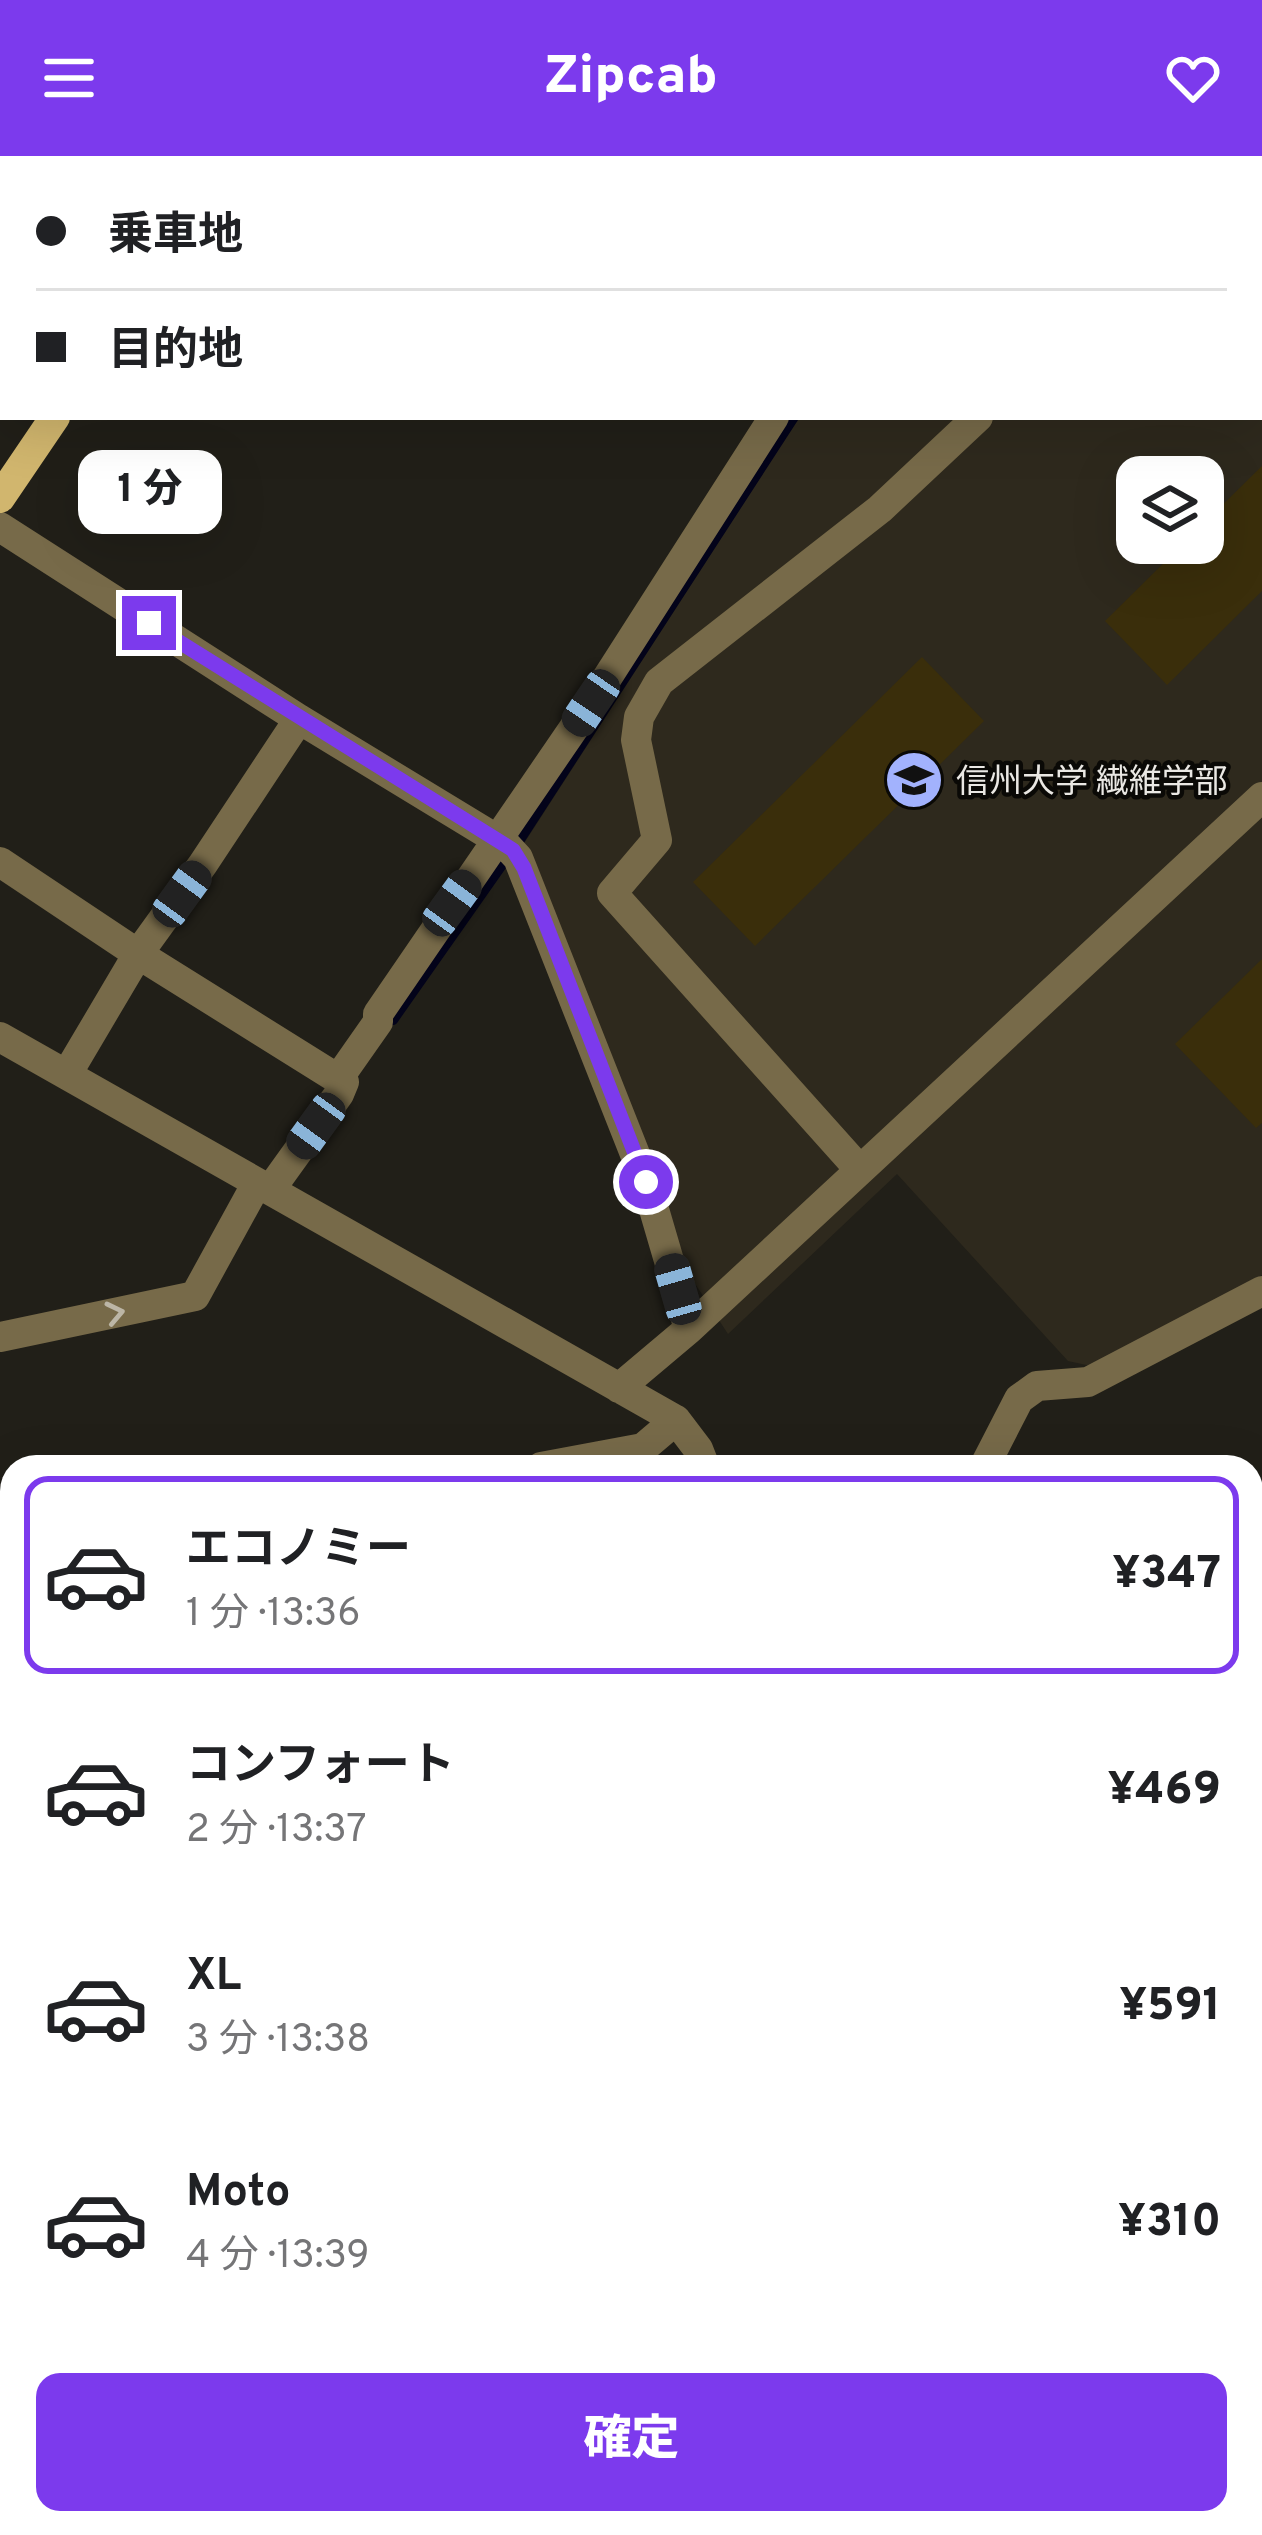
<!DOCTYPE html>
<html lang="ja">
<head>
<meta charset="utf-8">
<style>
	:root { --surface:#fff; --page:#f6f6f6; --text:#202124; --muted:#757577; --line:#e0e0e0; --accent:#7c3aed }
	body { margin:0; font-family:Overpass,"Noto Sans JP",sans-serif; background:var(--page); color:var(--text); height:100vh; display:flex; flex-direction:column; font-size:45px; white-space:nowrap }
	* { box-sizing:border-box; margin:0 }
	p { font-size:39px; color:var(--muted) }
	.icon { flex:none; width:66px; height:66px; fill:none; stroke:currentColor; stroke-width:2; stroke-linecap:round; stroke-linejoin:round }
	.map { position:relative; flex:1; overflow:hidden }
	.side { position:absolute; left:0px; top:1299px; width:1263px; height:1080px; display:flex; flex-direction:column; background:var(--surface); border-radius:36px 36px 0 0; box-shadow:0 12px 48px #0002 }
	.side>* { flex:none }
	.banner { position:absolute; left:0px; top:0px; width:1263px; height:264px; box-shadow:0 12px 48px #0002; display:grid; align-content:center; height:264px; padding:0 36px; background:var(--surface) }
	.controls { position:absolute; left:1116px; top:300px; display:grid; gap:24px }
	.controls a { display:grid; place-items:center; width:108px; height:108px; border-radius:24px; background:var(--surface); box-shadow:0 12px 48px #0002; font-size:60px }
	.end { position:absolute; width:54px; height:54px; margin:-27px; border:15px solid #7c3aed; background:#fff; box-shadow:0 0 0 6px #fff }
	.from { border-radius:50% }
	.bubble { position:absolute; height:84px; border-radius:24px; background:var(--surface); box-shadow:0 12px 48px #0002; font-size:39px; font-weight:800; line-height:84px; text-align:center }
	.car { position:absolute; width:36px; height:72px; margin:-36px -18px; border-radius:15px; box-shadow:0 0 9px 3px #0007; background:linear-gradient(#222 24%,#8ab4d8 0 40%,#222 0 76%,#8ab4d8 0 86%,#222 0) }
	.banner b { display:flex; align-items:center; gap:42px; height:114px; font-size:45px }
	.banner b+b { border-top:3px solid var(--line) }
	.banner i { width:30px; height:30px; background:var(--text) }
	ul { padding:21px 0 0; list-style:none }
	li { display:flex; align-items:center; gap:36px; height:198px; margin:0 24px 18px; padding:0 12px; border:6px solid transparent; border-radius:24px }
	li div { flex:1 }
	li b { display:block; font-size:45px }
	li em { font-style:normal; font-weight:800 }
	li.current { border-color:var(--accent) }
	li>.icon { width:108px; height:108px; stroke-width:1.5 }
	.cta { display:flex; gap:24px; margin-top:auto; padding:24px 36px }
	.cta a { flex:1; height:138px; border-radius:24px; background:var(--accent); color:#fff; font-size:48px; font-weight:800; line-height:138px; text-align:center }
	header { display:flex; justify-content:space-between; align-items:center; height:156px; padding:0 36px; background:var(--accent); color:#fff; font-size:54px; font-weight:800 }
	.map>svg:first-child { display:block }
	.built { fill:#2e291d; fill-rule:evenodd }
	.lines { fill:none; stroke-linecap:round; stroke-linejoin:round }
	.stream { stroke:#03031a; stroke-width:10 }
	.building { fill:#3a2e0b }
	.path { stroke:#6f6d68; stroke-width:6; stroke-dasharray:9 6; stroke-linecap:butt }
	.minor { stroke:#776a49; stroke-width:30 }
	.major { stroke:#d1b66e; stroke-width:30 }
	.highway { stroke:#f5d47c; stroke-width:36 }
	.oneway { stroke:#bcb6a6 }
	.route { stroke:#7c3aed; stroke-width:15 }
	.labels { text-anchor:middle; stroke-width:9; stroke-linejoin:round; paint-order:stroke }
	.poi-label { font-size:33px; fill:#eae8e4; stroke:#0a0906; text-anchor:start }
</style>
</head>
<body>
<header><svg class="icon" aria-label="menu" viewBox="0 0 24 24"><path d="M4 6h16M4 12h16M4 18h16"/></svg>Zipcab<svg class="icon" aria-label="heart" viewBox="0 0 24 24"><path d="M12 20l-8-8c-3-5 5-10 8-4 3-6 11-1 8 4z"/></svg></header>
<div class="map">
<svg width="1262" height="2379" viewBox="0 0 1262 2379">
	<rect width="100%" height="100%" fill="#211f18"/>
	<!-- built -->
	<path class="built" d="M999 0H1262V1119L1091 1210 1068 1205 897 1018 728 1178 692 1123 523 689 799 261H1260V3H997ZM1137 321H1203V387H1137Z"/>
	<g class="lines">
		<!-- stream -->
		<path class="stream" d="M991 3 993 0
			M393 864 521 682 794 261"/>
	</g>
	<!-- building -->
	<path class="building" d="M1262 310V435L1167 529 1105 465 1184 387H1203V368Z
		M922 501 984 565 755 790 693 726Z
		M1262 803V967L1256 972 1175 888Z
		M1262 1826V2089L1251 2090V1827Z
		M12 1990V2367H684L686 2379H0V1992Z"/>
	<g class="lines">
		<!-- path -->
		<path class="path" d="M798 0 801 3"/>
		<!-- minor -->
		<path class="minor" d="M497 0 503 3
			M957 3 960 0
			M1251 3 1254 0
			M0 371 299 563 506 689 518 702 646 1026 689 1173 619 1232
			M0 706 138 798 338 923
			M0 881 676 1264 698 1293 705 1311
			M67 918 138 798 203 708 299 563
			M860 1014 612 737 657 684 636 584 639 561 659 526 880 353 978 261
			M270 1034 339 938 344 926 338 923 378 866V858L591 547 774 261
			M689 1173 1262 641
			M0 1181 195 1140 257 1027
			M541 1311 643 1292 676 1264
			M984 1311 1019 1243 1037 1230 1088 1226 1262 1135
			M0 1414 12 1412
			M1251 1423 1262 1424
			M1251 1523H1262
			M0 1645 12 1642
			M1010 2367 1031 2379"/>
		<!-- major -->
		<path class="major" d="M229 3 231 0
			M0 342 55 261"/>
		<!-- highway -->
		<path class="highway" d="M1251 1744 1262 1743
			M0 1889 12 1887"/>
	</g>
	<!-- one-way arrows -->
	<defs><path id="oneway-chevron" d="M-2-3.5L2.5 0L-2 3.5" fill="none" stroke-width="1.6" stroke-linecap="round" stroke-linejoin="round" transform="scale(3)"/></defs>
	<use class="oneway" href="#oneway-chevron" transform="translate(115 1157) rotate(-12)"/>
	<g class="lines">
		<!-- route -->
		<path class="route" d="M149 467 513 694 524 712 646 1026"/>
	</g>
	<!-- icons -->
	<defs>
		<symbol id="university-disc" viewBox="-11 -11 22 22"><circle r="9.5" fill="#a2b2fd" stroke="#0a0906"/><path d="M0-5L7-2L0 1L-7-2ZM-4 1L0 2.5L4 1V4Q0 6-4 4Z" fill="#111"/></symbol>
	</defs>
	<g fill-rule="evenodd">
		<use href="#university-disc" x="881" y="591" width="66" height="66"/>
	</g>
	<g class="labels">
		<!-- poi labels -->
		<g class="poi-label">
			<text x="956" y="636">信州大学 繊維学部</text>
		</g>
	</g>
</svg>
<div class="controls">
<a><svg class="icon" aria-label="layers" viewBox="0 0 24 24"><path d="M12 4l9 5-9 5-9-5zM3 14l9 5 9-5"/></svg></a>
</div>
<i class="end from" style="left:646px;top:1026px"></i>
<i class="end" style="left:149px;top:467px"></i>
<div class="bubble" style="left:78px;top:294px;width:144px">1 分</div>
<i class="car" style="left:591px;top:547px;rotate:214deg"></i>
<i class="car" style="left:182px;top:738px;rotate:36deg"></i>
<i class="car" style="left:452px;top:747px;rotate:36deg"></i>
<i class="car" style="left:316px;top:970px;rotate:216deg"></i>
<i class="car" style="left:678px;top:1133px;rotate:344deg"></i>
<div class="banner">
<b><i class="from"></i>乗車地</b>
<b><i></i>目的地</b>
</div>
<section class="side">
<ul>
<li class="current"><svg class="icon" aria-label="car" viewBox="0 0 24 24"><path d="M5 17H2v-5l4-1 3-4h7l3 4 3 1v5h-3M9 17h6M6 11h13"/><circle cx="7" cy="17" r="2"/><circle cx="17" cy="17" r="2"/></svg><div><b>エコノミー</b><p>1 分 · 13:36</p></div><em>¥347</em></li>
<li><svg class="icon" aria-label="car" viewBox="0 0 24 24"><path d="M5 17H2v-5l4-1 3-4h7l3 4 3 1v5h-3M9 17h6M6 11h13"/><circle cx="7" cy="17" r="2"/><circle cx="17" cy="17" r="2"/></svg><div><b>コンフォート</b><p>2 分 · 13:37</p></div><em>¥469</em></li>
<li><svg class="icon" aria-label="car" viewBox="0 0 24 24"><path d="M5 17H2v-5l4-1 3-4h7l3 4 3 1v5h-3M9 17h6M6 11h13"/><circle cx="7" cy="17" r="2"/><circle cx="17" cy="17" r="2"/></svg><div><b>XL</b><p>3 分 · 13:38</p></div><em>¥591</em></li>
<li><svg class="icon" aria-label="car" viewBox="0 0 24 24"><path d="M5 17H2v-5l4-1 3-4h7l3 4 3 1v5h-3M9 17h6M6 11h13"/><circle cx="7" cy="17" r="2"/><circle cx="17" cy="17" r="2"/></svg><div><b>Moto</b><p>4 分 · 13:39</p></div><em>¥310</em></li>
</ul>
<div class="cta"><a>確定</a></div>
</section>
</div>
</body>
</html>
